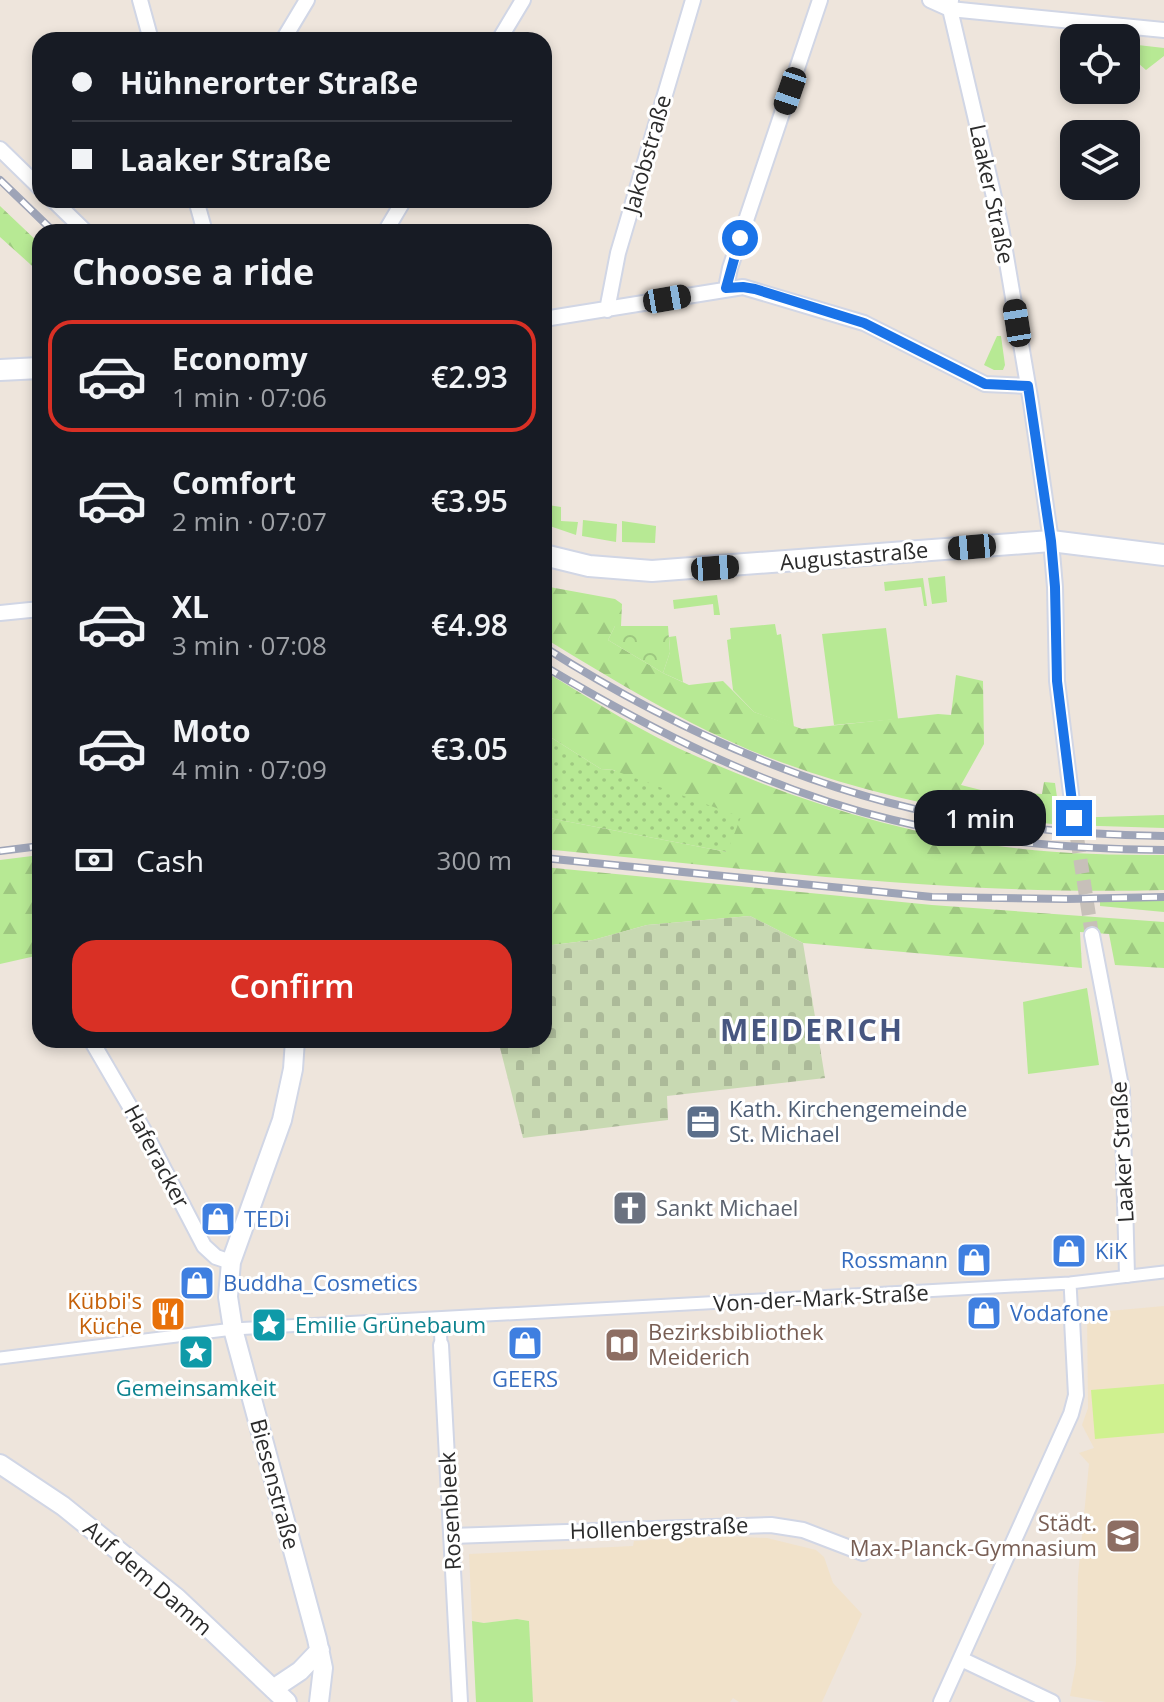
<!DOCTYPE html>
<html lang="en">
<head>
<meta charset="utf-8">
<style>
	:root { --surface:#171b24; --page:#242831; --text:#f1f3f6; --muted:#9ea1a6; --line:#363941; --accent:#d93025 }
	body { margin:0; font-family:"Open Sans",sans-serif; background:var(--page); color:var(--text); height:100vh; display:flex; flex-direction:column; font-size:30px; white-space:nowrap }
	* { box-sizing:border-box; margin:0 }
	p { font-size:26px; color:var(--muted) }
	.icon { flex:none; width:44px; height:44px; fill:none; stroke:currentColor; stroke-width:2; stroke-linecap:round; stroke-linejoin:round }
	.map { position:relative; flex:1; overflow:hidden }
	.details { position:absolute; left:32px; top:224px; width:520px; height:824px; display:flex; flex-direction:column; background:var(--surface); border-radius:24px; box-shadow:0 4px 12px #0003 }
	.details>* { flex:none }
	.top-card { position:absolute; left:32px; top:32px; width:520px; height:176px; border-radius:24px; box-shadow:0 4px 12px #0003; display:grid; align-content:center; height:176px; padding:0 40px; background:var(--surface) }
	.controls { position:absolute; left:1060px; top:24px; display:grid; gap:16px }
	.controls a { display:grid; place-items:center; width:80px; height:80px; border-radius:16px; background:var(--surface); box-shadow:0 4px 12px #0003; font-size:40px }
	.end { position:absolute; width:36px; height:36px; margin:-18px; border:10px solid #1a73e8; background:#fff; box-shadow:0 0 0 4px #fff }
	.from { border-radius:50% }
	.bubble { position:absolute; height:56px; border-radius:24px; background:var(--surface); box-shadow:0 4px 12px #0003; font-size:26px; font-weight:600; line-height:56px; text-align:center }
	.car { position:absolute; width:24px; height:48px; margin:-24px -12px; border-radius:10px; box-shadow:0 0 6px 2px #0007; background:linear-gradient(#222 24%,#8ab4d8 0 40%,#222 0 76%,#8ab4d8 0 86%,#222 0) }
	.top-card b { display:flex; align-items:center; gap:28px; height:76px; font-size:30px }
	.top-card b+b { border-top:2px solid var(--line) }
	.top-card i { width:20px; height:20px; background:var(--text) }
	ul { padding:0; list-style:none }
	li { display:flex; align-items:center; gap:24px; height:112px; margin:0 16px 12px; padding:0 24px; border:4px solid transparent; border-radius:24px }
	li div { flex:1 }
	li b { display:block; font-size:30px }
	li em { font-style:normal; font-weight:600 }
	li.active { border-color:var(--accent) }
	li>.icon { width:72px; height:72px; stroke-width:1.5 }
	h2 { padding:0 40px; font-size:36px; line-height:96px }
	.pay { display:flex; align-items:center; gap:20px; height:88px; padding:0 40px; font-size:30px }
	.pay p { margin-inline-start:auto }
	.cta { display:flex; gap:16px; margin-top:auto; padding:16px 40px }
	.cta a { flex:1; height:92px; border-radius:24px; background:var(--accent); color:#fff; font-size:32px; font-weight:600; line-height:92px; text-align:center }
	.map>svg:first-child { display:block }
	.education { fill:#f1e2ca }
	.grass { fill:#b7e994 }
	.forest { fill:url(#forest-firs) }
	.cemetery { fill:url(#cemetery-stones) }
	.park { fill:url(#park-crowns) }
	.garden { fill:url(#garden-dots) }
	.pitch { fill:#cff18f }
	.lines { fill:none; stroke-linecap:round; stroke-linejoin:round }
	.minor-tunnel { stroke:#c7c0b9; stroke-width:14; stroke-dasharray:14 7; stroke-linecap:butt }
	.pedestrian-casing { stroke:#d1d6e5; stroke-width:15 }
	.minor-casing { stroke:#d1d6e5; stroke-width:18 }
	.tertiary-casing { stroke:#d1d6e5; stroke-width:22 }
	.secondary-casing { stroke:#d1d6e5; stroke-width:24 }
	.pedestrian { stroke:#fff; stroke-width:11 }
	.minor { stroke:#fff; stroke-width:14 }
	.tertiary { stroke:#fff; stroke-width:18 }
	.secondary { stroke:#fff; stroke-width:20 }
	.rail-casing { stroke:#9ea4b7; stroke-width:8 }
	.rail { stroke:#fff; stroke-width:5; stroke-dasharray:15; stroke-linecap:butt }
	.route { stroke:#1a73e8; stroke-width:10 }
	.labels { text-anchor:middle; stroke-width:6; stroke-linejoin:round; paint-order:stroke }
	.street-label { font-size:22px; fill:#2b2b2b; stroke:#fff }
	.service-label { font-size:22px; fill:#4e5e75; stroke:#fff; text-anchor:start }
	.worship-label { font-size:22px; fill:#5b616d; stroke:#fff; text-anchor:start }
	.shop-label { font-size:22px; fill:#366cbe; stroke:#fff; text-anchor:start }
	.food-label { font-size:22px; fill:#c56008; stroke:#fff; text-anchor:end }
	.culture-label { font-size:22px; fill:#0d838f; stroke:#fff; text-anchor:start }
	.education-label { font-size:22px; fill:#785e54; stroke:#fff; text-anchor:start }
	.district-label { font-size:30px; font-weight:bold; letter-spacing:2px; fill:#475680; stroke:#fff }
</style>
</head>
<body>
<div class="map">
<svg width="1164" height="1702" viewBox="0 0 1164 1702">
	<defs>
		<pattern id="forest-firs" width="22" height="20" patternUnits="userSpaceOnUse" patternTransform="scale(2)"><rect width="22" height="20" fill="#b7e994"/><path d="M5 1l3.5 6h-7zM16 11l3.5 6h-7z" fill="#9ec880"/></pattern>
		<pattern id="cemetery-stones" width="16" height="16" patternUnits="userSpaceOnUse" patternTransform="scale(2)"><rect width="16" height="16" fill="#c8d9b2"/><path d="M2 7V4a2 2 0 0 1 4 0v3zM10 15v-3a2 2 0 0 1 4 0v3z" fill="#acba99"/></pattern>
		<pattern id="park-crowns" width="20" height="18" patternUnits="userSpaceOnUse" patternTransform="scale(2)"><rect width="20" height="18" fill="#b7e994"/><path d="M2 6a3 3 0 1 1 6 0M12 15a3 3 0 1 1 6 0" fill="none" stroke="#9ec880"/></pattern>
		<pattern id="garden-dots" width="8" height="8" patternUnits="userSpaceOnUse" patternTransform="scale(2)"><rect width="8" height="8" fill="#b7e994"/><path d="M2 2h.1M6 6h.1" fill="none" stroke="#9ec880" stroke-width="1.8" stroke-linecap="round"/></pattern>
	</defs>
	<rect width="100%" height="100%" fill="#eee5dc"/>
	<!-- education -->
	<path class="education" d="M1164 1306V1702H1106L1070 1696 1076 1664 1078 1576 1089 1464 1079 1453 1094 1448 1082 1425 1088 1408 1087 1313Z
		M719 1536 767 1538 816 1550 824 1557 833 1583 862 1614 822 1702H739L733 1698 730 1702H533L529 1621 517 1619 484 1623 472 1621 469 1554 633 1546 634 1541Z"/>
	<!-- grass -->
	<path class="grass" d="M1129 44 1164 48V56L1146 70 1131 57Z
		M997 336H1001L1005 365 1003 370H994L984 365Z
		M548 505 561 507V521L578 522 576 535 544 524Z
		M583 520 617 524 616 542 582 536Z
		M622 521 656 526 655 543 622 542Z
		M945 576 947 602 932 604 928 578Z
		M923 578 927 606H924L921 587 885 591 884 582Z
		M717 595 720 615H714L713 604 674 609 673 600Z
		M775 624 777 635 781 634 794 727 754 712 733 690 727 640 731 639 730 628Z
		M886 628 898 719 834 725 822 634Z
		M676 636 683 682 663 673 670 652 669 637Z
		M1164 815V828L1067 825 1066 818Z
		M1164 899V912L1100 906V901Z
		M1087 988 1099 1065 1028 1074 1023 1002Z
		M517 1619 529 1621 533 1702H476L472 1621 484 1623Z"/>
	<!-- forest -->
	<path class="forest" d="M0 206 40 244V273L0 237Z
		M544 586 615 599 622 604 621 626H615L608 640 663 673 689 685 723 681 754 712 802 729 938 714 951 715 956 675 983 681 984 744 961 785 985 791 1042 794 1044 782 1055 783 1061 825C961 814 865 794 770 758 691 728 617 682 544 638Z
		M544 671C594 701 644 734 698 757 795 800 900 833 1006 847 1059 854 1111 855 1164 855V890C957 896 750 869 544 849V817L727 852 614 770 601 769 544 733Z
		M40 855V955L0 964V860Z
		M544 867 932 905 1164 922V968L1115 965 1109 934 1080 932 1082 968 803 943 750 916 647 925 593 940 544 946Z"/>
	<!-- cemetery -->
	<path class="cemetery" d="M750 916 803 943 825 1078 667 1096 668 1120 523 1138 498 1040H544V946L593 940 647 925Z"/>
	<!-- park -->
	<path class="park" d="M615 626H668L670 652 663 673 608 640Z"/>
	<!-- garden -->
	<path class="garden" d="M544 733 601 769 613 770 741 817 727 852 544 817Z"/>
	<!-- pitch -->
	<path class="pitch" d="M1164 1384V1433L1095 1439 1091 1390Z"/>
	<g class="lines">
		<!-- minor-tunnel -->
		<path class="minor-tunnel" d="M1074 818 1092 935"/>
		<defs>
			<path id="pedestrian" d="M1070 1283 1072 1320
				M440 1319 441 1345
				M0 1358 233 1329 1070 1283 1164 1272"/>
			<path id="minor" d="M140 0 151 40
				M930 0 950 9 1164 30
				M951 0 950 9 1001 227 1031 403 1051 541 1055 587 1057 681 1074 818
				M283 40 307 0
				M499 40 523 0
				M0 149 40 188
				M53 200 86 232
				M196 200 205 232
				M385 232 404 200
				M726 288 730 268 820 0
				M607 310 618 253 693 0
				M544 319 743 287 864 323 985 384 1028 386
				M0 613 40 609
				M1092 935 1122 1091 1127 1275
				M91 1040 143 1129 204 1246 216 1257 231 1262
				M441 1345 460 1702
				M451 1536 771 1525 803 1530 863 1553
				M961 1659 1052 1702
				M941 1702 1071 1414 1076 1395 1072 1320"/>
			<path id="tertiary" d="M295 1040 293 1069 282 1120 231 1262 228 1297 233 1329 317 1639 323 1668 319 1702
				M0 1464 63 1506 177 1598 287 1702
				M273 1689 300 1671 320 1650"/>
			<path id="secondary" d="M0 370 40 368
				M544 555 589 566 652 571 1051 541 1164 555"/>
		</defs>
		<!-- pedestrian casing -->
		<use href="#pedestrian" class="pedestrian-casing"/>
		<!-- minor casing -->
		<use href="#minor" class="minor-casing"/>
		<!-- tertiary casing -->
		<use href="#tertiary" class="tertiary-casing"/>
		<!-- secondary casing -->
		<use href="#secondary" class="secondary-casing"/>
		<!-- pedestrian -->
		<use href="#pedestrian" class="pedestrian"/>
		<!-- minor -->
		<use href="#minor" class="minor"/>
		<!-- tertiary -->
		<use href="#tertiary" class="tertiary"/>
		<!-- secondary -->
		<use href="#secondary" class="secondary"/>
		<defs>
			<path id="rail" d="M0 180 54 232
				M544 647C670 727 811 791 958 818 1027 830 1095 835 1164 836
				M544 666C653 731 768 790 893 820 982 842 1072 849 1164 850
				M0 851 40 846
				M544 858 932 897 1066 899 1164 897"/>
		</defs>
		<!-- rail casing -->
		<use href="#rail" class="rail-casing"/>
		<!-- rail -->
		<use href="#rail" class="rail"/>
	</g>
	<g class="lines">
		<!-- route -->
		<path class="route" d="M740 238 726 288 743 287 755 289 864 323 985 384 1028 386 1051 541 1055 587 1057 681 1074 818"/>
	</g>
	<!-- icons -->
	<defs>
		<symbol id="office-square" viewBox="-11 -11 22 22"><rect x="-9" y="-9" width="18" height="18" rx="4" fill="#5c6f8a" stroke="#fff"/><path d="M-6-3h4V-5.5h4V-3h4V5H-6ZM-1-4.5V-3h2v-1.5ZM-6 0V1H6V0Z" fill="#fff"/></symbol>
		<symbol id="church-square" viewBox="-11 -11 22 22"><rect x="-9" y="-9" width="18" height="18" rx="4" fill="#6b7280" stroke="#fff"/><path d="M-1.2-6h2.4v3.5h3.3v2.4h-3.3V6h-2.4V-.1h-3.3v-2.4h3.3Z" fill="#fff"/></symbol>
		<symbol id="shop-square" viewBox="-11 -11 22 22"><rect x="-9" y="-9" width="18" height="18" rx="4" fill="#3f7fe0" stroke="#fff"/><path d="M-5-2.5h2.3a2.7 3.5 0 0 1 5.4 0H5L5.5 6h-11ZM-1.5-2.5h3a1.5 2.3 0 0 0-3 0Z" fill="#fff"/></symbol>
		<symbol id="restaurant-square" viewBox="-11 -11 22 22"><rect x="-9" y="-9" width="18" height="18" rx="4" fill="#e8710a" stroke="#fff"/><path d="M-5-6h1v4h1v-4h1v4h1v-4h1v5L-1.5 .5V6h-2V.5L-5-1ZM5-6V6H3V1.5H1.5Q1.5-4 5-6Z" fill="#fff"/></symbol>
		<symbol id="sight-square" viewBox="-11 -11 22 22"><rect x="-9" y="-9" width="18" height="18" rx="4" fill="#0f9aa8" stroke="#fff"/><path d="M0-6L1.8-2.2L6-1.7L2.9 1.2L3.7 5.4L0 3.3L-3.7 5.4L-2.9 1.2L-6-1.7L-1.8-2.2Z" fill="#fff"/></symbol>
		<symbol id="library-square" viewBox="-11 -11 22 22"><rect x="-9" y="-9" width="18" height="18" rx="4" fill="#8d6e63" stroke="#fff"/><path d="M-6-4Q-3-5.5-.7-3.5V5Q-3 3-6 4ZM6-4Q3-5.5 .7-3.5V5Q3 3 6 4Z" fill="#fff"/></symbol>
		<symbol id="school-square" viewBox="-11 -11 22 22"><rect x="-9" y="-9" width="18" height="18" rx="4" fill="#8d6e63" stroke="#fff"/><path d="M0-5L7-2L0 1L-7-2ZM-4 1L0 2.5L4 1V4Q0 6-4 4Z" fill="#fff"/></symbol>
	</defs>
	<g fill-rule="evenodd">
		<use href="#office-square" x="683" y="1102" width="40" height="40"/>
		<use href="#church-square" x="610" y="1188" width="40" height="40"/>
		<use href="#shop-square" x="198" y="1199" width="40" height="40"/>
		<use href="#shop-square" x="1049" y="1231" width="40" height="40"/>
		<use href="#shop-square" x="954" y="1240" width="40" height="40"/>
		<use href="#shop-square" x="177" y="1263" width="40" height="40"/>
		<use href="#shop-square" x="964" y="1293" width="40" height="40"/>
		<use href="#restaurant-square" x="148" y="1294" width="40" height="40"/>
		<use href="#sight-square" x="249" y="1305" width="40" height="40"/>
		<use href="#shop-square" x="505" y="1323" width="40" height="40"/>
		<use href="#library-square" x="602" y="1325" width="40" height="40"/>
		<use href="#sight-square" x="176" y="1332" width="40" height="40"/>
		<use href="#school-square" x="1103" y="1516" width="40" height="40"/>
	</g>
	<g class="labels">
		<!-- street labels -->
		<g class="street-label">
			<text transform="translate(647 154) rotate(-74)" y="8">Jakobstraße</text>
			<text transform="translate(992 194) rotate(78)" y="8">Laaker Straße</text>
			<text transform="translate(854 556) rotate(-5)" y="8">Augustastraße</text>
			<text transform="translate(1122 1152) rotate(-93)" y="8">Laaker Straße</text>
			<text transform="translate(157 1156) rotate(62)" y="8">Haferacker</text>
			<text transform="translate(821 1298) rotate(-3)" y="8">Von-der-Mark-Straße</text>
			<text transform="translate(275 1484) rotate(75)" y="8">Biesenstraße</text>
			<text transform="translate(450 1511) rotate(-93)" y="8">Rosenbleek</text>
			<text transform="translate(659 1528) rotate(-2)" y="8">Hollenbergstraße</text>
			<text transform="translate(148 1578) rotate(41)" y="8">Auf dem Damm</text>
		</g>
		<!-- service labels -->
		<g class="service-label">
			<text x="729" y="1117">Kath. Kirchengemeinde<tspan x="729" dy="25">St. Michael</tspan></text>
		</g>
		<!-- worship labels -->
		<g class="worship-label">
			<text x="656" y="1216">Sankt Michael</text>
		</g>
		<!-- shop labels -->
		<g class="shop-label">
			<text x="244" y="1227">TEDi</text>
			<text x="1095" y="1259">KiK</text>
			<text x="948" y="1268" text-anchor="end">Rossmann</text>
			<text x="223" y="1291">Buddha_Cosmetics</text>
			<text x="1010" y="1321">Vodafone</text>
			<text x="525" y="1387" text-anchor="middle">GEERS</text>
		</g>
		<!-- food labels -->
		<g class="food-label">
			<text x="142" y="1309">Kübbi's<tspan x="142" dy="25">Küche</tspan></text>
		</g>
		<!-- culture labels -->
		<g class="culture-label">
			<text x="295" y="1333">Emilie Grünebaum</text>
			<text x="196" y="1396" text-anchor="middle">Gemeinsamkeit</text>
		</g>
		<!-- education labels -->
		<g class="education-label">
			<text x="648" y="1340">Bezirksbibliothek<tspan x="648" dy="25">Meiderich</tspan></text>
			<text x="1097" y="1531" text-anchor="end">Städt.<tspan x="1097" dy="25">Max-Planck-Gymnasium</tspan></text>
		</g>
		<!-- district labels -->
		<g class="district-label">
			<text x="812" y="1041">MEIDERICH</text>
		</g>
	</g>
</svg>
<div class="controls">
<a><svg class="icon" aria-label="locate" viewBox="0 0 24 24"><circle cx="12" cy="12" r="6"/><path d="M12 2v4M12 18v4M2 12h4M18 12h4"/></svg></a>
<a><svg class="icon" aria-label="layers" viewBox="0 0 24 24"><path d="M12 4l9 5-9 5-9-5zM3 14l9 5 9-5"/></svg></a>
</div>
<i class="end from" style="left:740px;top:238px"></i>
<i class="end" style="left:1074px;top:818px"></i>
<div class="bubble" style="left:914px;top:790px;width:132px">1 min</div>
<i class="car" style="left:790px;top:91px;rotate:199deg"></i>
<i class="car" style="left:667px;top:299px;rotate:80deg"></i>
<i class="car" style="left:1017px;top:323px;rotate:351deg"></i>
<i class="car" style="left:972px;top:547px;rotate:265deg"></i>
<i class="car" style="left:715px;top:568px;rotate:86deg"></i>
<div class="top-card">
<b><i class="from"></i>Hühnerorter Straße</b>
<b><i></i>Laaker Straße</b>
</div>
<section class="details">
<h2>Choose a ride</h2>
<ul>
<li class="active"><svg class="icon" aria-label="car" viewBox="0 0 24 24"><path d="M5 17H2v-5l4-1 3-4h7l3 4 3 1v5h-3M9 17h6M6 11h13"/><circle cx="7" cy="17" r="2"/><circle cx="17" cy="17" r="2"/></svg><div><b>Economy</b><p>1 min · 07:06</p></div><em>€2.93</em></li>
<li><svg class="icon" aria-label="car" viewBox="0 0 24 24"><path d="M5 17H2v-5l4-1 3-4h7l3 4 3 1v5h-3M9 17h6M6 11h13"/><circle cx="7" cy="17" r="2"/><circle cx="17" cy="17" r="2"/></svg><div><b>Comfort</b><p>2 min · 07:07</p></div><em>€3.95</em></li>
<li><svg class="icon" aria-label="car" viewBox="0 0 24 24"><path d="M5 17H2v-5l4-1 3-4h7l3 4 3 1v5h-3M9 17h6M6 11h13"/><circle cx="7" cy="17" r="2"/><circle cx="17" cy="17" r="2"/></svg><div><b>XL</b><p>3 min · 07:08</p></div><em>€4.98</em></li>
<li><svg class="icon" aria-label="car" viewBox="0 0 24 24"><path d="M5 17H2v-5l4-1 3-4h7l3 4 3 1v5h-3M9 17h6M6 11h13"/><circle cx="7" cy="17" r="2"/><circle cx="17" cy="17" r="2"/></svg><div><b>Moto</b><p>4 min · 07:09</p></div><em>€3.05</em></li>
</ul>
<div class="pay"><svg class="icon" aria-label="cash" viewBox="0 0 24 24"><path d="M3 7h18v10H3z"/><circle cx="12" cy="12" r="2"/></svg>Cash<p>300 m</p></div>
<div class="cta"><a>Confirm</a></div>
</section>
</div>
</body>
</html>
